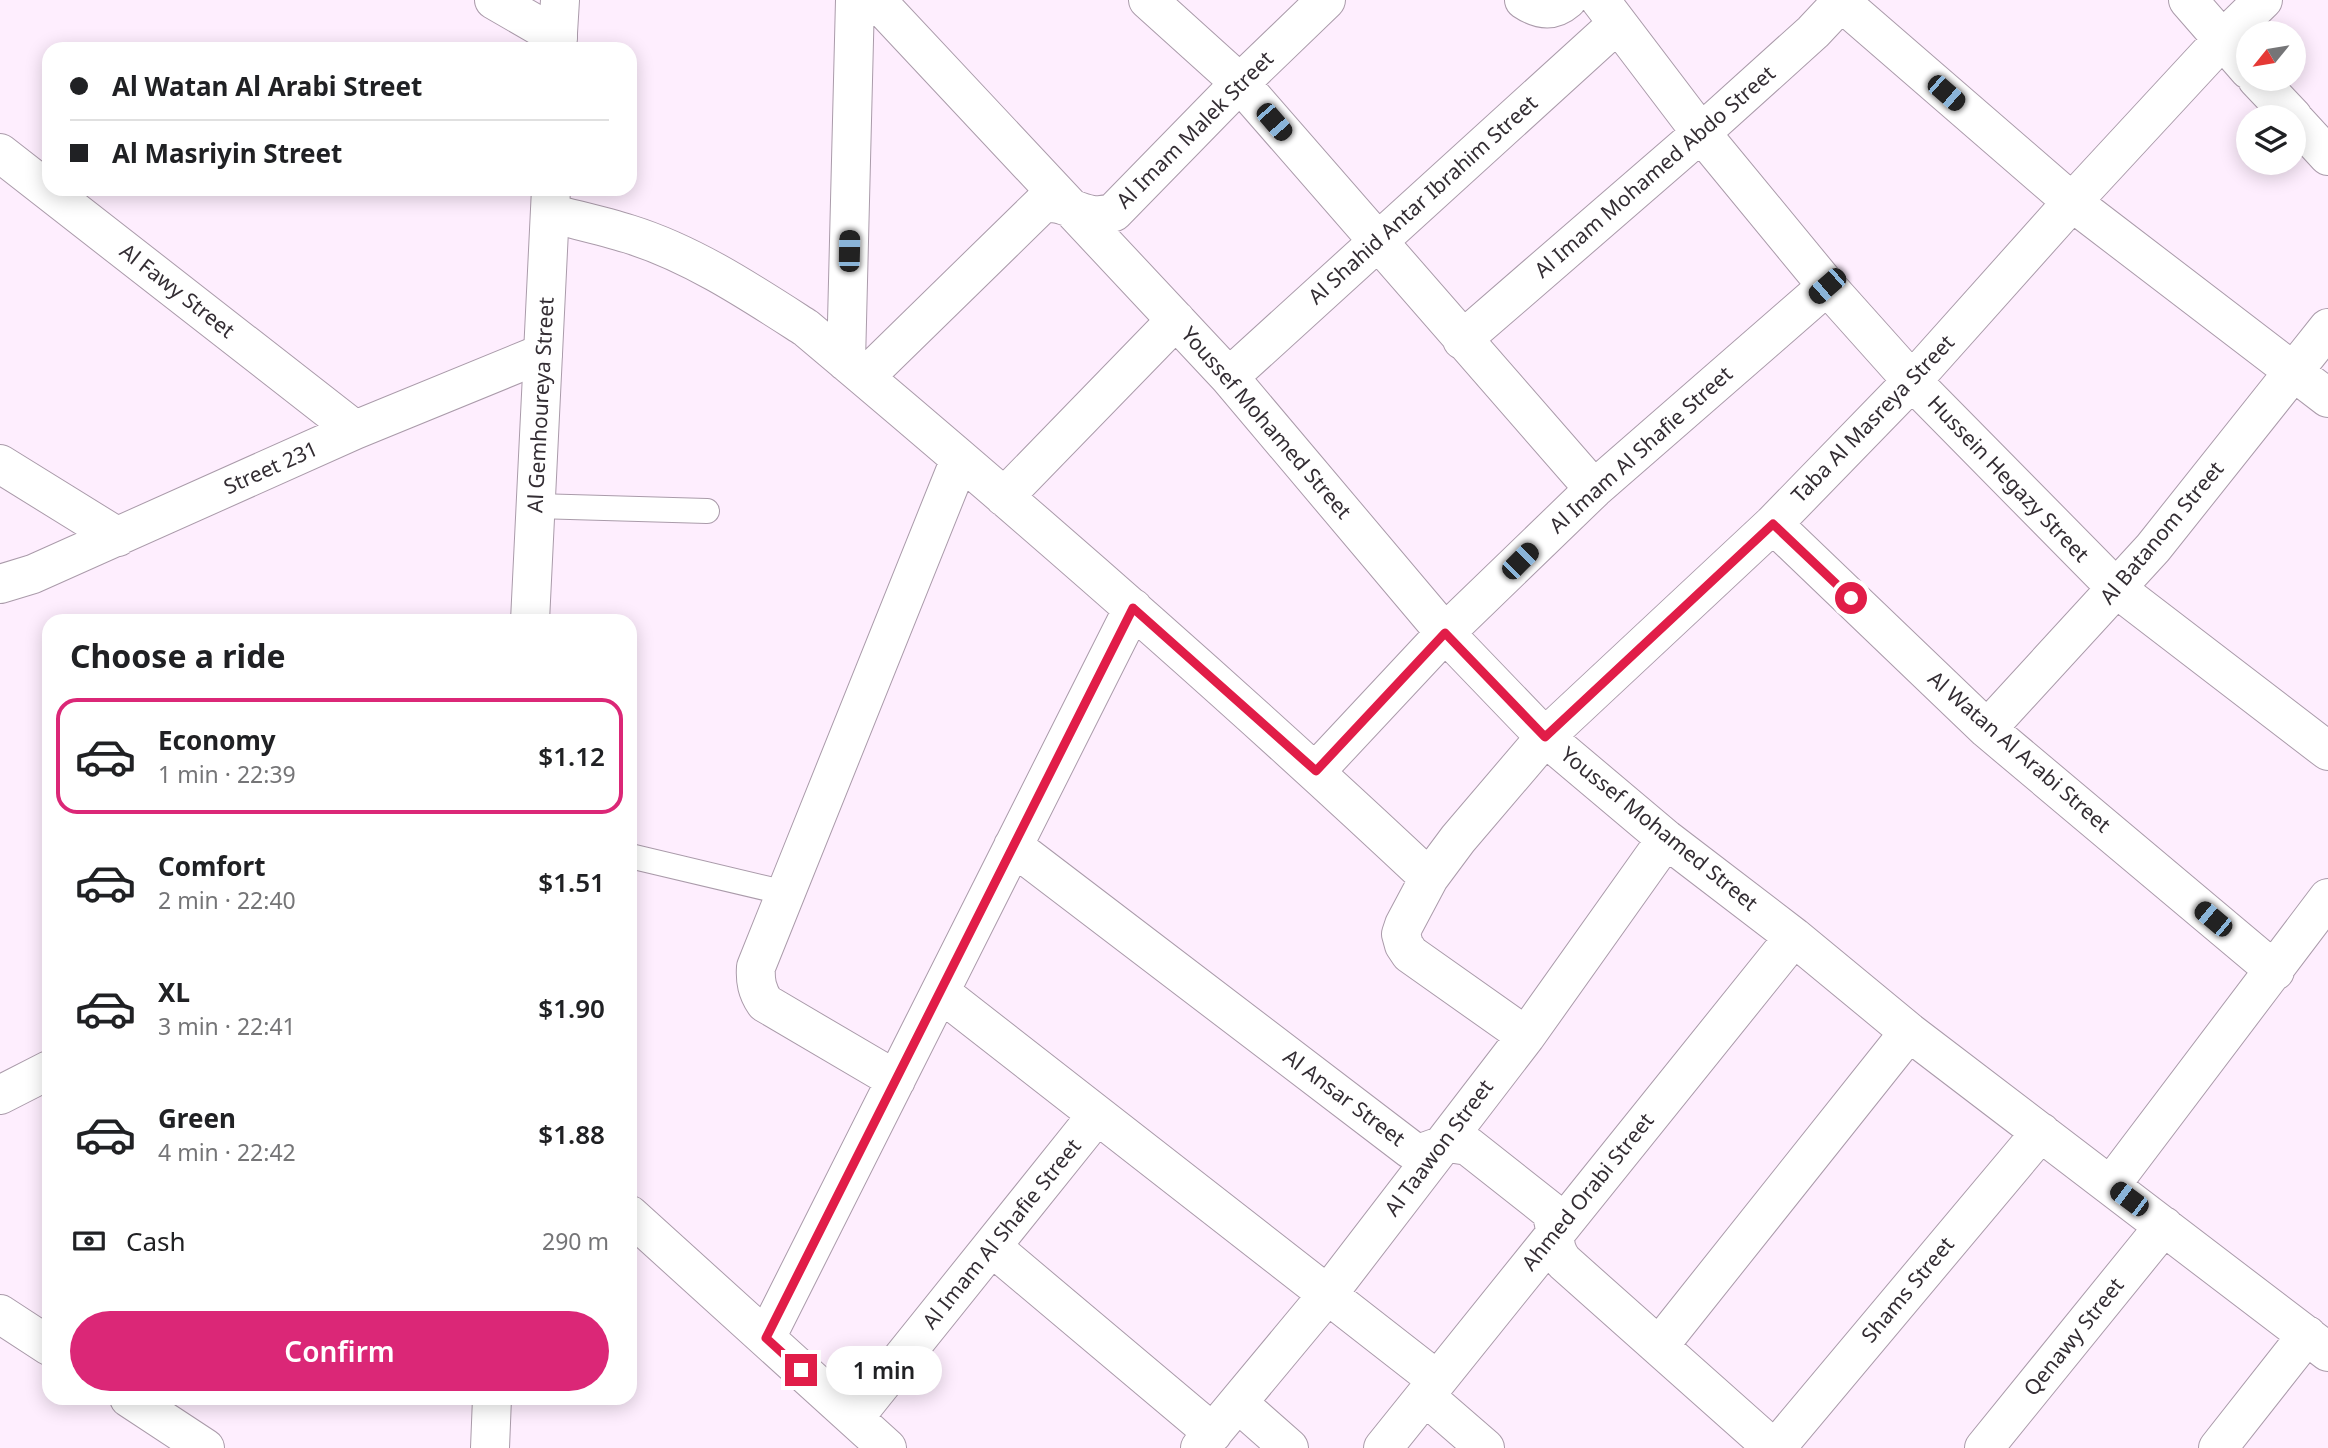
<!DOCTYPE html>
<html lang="en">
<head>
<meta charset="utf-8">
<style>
	:root { --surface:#fff; --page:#f6f6f6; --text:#202124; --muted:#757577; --line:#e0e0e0; --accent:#db2777 }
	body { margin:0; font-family:"Noto Sans",sans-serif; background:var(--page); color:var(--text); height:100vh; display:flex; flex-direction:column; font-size:26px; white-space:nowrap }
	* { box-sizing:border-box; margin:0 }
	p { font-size:23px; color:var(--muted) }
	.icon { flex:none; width:38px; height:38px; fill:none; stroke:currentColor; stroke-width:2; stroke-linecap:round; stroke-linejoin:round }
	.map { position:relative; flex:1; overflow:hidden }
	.sheet { position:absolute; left:42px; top:614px; width:595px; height:791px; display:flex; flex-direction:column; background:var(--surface); border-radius:21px; box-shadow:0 4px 18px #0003 }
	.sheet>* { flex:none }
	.top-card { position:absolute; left:42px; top:42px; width:595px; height:154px; border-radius:21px; box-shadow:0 4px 18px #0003; display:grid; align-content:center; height:154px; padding:0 28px; background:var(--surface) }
	.needle { width:46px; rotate:240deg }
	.controls { position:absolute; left:2236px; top:21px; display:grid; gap:14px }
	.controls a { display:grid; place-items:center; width:70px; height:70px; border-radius:50%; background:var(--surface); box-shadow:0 4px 18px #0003; font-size:35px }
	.end { position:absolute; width:32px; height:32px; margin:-16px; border:9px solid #e11d48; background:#fff; box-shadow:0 0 0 4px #fff }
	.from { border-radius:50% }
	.bubble { position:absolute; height:49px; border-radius:24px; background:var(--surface); box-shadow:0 4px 18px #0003; font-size:23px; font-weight:600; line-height:49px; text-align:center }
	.car { position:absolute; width:21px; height:42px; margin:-21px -10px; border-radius:9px; box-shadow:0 0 5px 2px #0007; background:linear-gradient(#222 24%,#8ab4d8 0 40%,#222 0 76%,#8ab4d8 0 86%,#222 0) }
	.top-card b { display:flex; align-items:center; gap:24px; height:66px; font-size:26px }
	.top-card b+b { border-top:2px solid var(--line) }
	.top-card i { width:18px; height:18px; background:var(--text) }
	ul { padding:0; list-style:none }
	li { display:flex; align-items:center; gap:21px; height:116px; margin:0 14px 10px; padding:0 14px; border:4px solid transparent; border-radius:21px }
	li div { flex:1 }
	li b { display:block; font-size:26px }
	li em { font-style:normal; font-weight:600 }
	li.on { border-color:var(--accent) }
	li>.icon { width:63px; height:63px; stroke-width:1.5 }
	h2 { padding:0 28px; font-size:32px; line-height:84px }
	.pay { display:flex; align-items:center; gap:18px; height:77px; padding:0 28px; font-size:26px }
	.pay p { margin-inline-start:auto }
	.primary-button { display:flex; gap:14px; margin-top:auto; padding:14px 28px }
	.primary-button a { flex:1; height:80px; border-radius:42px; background:var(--accent); color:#fff; font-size:28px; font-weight:600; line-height:80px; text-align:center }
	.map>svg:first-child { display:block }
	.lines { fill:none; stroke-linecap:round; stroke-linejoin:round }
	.lane-casing { stroke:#aa9baa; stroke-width:26 }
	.street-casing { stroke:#aa9baa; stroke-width:40 }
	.secondary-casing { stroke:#aa9baa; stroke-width:40 }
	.lane { stroke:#fff; stroke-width:24 }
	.street { stroke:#fff; stroke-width:38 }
	.secondary { stroke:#fff; stroke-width:38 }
	.route { stroke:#e11d48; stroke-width:9 }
	.labels { text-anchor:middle; stroke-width:6; stroke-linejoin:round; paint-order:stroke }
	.street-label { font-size:21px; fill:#332d33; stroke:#fff }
</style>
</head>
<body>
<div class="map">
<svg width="2328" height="1448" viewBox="0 0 2328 1448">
	<rect width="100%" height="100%" fill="#feeefe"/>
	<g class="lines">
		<defs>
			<path id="lane" d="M536 506 707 511
				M630 856 786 893"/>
			<path id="street" d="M494 0 558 37
				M876 0 1229 377 1445 633 1545 737 1666 839 1794 937 1909 1032 2328 1352
				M1148 0 1240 83 1594 489
				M1524 0C1539 10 1552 13 1567 0
				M1600 0 1701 133 1827 286 1912 381 2117 589 2328 751
				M2188 0 2249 70
				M1841 2 2072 202 2328 398
				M2257 79 2293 117
				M2294 119 2328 156
				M0 153 355 430
				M550 213C576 220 603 226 629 234 693 254 750 292 806 328 1018 506 1227 688 1429 878
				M1462 340 1701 133 1813 32 1843 0
				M846 362 855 0
				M865 377 1042 204C1068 198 1083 224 1114 212L1240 83 1326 0
				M1229 377 1617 24
				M0 464 118 537
				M1004 497 1176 320
				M1773 524 1987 729 2275 971
				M0 584 33 574 355 430 543 353
				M1987 729 2153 548 2328 328
				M1316 771 1445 633 1594 489 1827 286
				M1013 846 1410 1149 1421 1153 1449 1143 1468 1146 1549 1210C1561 1229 1548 1244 1564 1262L1773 1448
				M940 992 1437 1380
				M1526 1036 1410 954 1404 945 1401 934 1404 925 1429 878 1458 839 1545 737 1773 524 1912 381 2072 202 2221 41 2263 0
				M896 1080 765 1003C757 991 755 981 756 967L960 459
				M0 1095 49 1070
				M2111 1185 2328 898
				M630 1215 887 1448
				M992 1247 1213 1433
				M0 1314 49 1346
				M766 1338 1133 608
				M1659 1346 1909 1032
				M1425 1396 1485 1448
				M129 1398 205 1448
				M1238 1403 1289 1448
				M854 1418 1097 1115
				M1200 1448 1328 1294 1526 1036 1666 839
				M1383 1448 1794 937
				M1776 1448 2041 1132
				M1984 1448 2164 1226
				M2218 1448 2307 1335"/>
			<path id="secondary" d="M557 49 560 0
				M530 621 551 189
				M490 1448 492 1398"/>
		</defs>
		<!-- lane casing -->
		<use href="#lane" class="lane-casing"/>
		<!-- street casing -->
		<use href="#street" class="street-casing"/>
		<!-- secondary casing -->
		<use href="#secondary" class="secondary-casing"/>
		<!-- lane -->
		<use href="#lane" class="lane"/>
		<!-- street -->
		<use href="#street" class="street"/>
		<!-- secondary -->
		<use href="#secondary" class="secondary"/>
	</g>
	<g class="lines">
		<!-- route -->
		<path class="route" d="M801 1370 766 1338 1133 608 1316 771 1445 633 1545 737 1773 524 1851 598"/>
	</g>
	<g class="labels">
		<!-- street labels -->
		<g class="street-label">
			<text transform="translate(1195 130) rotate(-45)" y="7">Al Imam Malek Street</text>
			<text transform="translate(1655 172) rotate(-41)" y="7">Al Imam Mohamed Abdo Street</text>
			<text transform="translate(1423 200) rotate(-42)" y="7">Al Shahid Antar Ibrahim Street</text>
			<text transform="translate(177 291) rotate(38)" y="7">Al Fawy Street</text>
			<text transform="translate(541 405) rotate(-87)" y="7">Al Gemhoureya Street</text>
			<text transform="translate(1873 419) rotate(-46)" y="7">Taba Al Masreya Street</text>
			<text transform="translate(1266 423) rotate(49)" y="7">Youssef Mohamed Street</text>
			<text transform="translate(1641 450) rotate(-42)" y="7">Al Imam Al Shafie Street</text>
			<text transform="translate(271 468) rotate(-24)" y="7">Street 231</text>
			<text transform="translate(2008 479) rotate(46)" y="7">Hussein Hegazy Street</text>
			<text transform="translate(2162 533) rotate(-50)" y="7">Al Batanom Street</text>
			<text transform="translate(2019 752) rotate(41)" y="7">Al Watan Al Arabi Street</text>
			<text transform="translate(1659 829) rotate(39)" y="7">Youssef Mohamed Street</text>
			<text transform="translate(1344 1098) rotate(37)" y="7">Al Ansar Street</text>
			<text transform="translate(1439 1148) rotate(-53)" y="7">Al Taawon Street</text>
			<text transform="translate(1588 1192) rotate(-51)" y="7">Ahmed Orabi Street</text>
			<text transform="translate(1002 1234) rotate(-51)" y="7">Al Imam Al Shafie Street</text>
			<text transform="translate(1908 1290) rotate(-50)" y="7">Shams Street</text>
			<text transform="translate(2074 1337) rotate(-51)" y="7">Qenawy Street</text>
		</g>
	</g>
</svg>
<div class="controls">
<a><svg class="needle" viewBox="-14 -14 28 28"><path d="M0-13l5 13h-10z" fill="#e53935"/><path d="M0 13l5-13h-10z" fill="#757577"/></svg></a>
<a><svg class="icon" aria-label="layers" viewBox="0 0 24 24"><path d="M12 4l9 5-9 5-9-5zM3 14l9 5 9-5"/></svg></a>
</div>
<i class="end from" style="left:1851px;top:598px"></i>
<i class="end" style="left:801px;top:1370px"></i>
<div class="bubble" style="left:826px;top:1346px;width:116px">1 min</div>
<i class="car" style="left:1946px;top:93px;rotate:131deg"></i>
<i class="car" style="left:1274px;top:122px;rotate:139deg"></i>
<i class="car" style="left:849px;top:251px;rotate:1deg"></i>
<i class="car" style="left:1827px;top:286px;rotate:229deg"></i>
<i class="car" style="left:1520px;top:561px;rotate:45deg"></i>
<i class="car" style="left:2213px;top:919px;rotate:310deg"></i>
<i class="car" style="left:2129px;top:1199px;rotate:307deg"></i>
<div class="top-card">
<b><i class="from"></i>Al Watan Al Arabi Street</b>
<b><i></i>Al Masriyin Street</b>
</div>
<section class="sheet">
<h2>Choose a ride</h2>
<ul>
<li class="on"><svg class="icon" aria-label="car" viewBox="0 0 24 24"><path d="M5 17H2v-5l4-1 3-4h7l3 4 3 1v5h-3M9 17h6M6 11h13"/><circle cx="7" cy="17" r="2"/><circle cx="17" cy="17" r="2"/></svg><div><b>Economy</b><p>1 min · 22:39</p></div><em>$1.12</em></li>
<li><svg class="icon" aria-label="car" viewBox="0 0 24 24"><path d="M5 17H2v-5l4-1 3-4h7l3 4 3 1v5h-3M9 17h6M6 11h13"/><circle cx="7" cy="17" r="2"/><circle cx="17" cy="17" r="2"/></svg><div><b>Comfort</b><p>2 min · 22:40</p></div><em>$1.51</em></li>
<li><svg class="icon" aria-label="car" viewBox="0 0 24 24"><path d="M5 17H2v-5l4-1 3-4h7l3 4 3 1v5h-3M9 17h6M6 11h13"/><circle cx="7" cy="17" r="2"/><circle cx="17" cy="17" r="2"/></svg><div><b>XL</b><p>3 min · 22:41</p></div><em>$1.90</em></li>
<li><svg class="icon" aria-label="car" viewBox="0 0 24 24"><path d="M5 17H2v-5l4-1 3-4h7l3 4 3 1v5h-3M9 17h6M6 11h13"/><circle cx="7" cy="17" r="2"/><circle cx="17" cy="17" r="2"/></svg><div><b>Green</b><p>4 min · 22:42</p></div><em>$1.88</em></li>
</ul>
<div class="pay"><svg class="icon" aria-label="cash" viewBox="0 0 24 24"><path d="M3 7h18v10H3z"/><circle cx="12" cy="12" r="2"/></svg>Cash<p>290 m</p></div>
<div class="primary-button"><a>Confirm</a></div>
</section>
</div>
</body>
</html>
